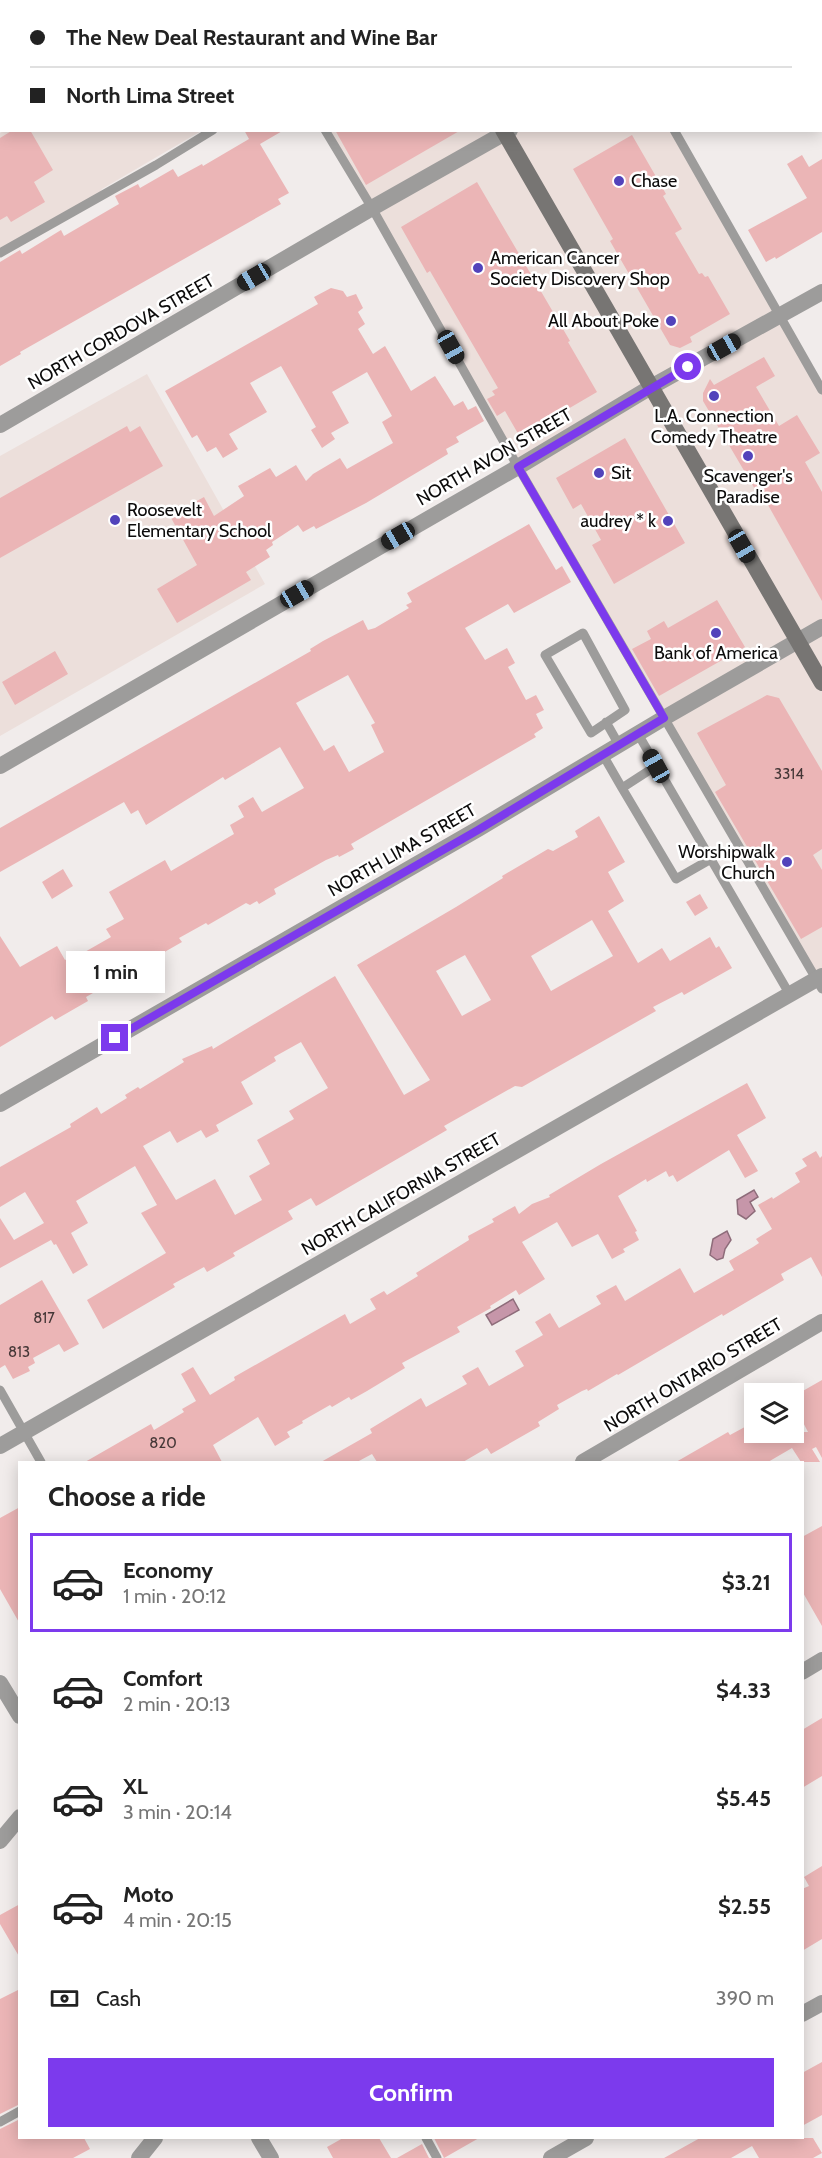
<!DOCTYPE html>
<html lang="en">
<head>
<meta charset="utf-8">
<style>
	:root { --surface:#fff; --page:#f6f6f6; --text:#222; --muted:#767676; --line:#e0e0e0; --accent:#7c3aed }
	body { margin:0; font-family:Cabin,sans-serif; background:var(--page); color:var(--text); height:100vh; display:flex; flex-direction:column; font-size:22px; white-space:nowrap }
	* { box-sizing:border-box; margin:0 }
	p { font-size:20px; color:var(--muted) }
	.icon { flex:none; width:33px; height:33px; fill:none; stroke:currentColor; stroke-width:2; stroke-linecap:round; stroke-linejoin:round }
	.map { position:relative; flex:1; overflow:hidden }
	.sheet { position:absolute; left:18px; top:1461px; width:786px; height:678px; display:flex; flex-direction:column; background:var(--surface); border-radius:0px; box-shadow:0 3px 15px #0003 }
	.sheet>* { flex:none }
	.hud { position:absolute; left:0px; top:0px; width:822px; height:132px; box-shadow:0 3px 15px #0003; display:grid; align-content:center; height:132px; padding:0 30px; background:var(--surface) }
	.controls { position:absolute; left:744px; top:1383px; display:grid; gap:12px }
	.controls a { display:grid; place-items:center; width:60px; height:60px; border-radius:0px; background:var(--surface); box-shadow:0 3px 15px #0003; font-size:30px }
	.end { position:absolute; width:27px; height:27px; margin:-14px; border:8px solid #7c3aed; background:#fff; box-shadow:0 0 0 3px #fff }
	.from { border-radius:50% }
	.bubble { position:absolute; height:42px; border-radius:0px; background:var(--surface); box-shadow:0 3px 15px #0003; font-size:20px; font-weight:800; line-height:42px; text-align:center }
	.car { position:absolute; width:18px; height:36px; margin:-18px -9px; border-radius:8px; box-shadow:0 0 4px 2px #0007; background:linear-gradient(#222 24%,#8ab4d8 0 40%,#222 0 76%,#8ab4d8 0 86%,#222 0) }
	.hud b { display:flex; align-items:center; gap:21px; height:57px; font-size:22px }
	.hud b+b { border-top:2px solid var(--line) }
	.hud i { width:15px; height:15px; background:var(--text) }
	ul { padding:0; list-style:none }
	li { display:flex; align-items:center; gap:18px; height:99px; margin:0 12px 9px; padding:0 18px; border:3px solid transparent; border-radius:0px }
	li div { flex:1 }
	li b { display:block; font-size:22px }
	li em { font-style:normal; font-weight:800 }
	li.current { border-color:var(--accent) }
	li>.icon { width:54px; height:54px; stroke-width:1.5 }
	h2 { padding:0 30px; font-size:27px; line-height:72px }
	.pay { display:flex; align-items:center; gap:15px; height:66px; padding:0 30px; font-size:22px }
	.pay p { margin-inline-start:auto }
	.primary-button { display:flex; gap:12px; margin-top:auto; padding:12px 30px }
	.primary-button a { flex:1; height:69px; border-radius:0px; background:var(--accent); color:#fff; font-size:24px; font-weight:800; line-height:69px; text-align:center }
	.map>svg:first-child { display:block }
	.built { fill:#ecdfdb }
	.water { fill:#c696a9; stroke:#8e6c7a; stroke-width:1.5 }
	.building { fill:#ebb5b6; fill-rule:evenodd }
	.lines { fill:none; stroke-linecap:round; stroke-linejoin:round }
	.service { stroke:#9d9c9b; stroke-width:9 }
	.minor { stroke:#9d9c9b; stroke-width:16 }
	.tertiary { stroke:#9d9c9b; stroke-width:16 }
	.secondary { stroke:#777573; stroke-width:16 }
	.route { stroke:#7c3aed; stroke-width:8 }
	.poi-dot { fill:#5243bb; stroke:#fff; stroke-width:2 }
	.labels { text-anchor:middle; stroke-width:5; stroke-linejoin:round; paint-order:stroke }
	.number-label { font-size:15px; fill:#443636 }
	.poi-label { font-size:18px; fill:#0c0b0b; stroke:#fff; text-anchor:start }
	.street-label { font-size:18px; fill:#0c0b0b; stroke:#fff }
</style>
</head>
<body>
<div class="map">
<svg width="822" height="2158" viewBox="0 0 822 2158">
	<rect width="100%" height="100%" fill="#f1eceb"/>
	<!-- built -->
	<path class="built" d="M252 0H597L598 1 253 2Z
		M5 130 201 131 102 189 98 197 0 251V133Z
		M328 131H672L822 394V989Z
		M147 374 265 584 0 736V456Z"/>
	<!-- water -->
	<path class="water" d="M754 1190 758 1197 750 1202 755 1211 746 1219 738 1214 737 1200Z
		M727 1231 731 1240 725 1249 723 1258 717 1260 710 1255 713 1239Z
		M513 1299 519 1310 492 1325 486 1315Z"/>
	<!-- building -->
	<path class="building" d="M13 130H30L53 170 34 182 45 202 11 222 7 216 0 220V138Z
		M244 130H284L260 144 289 193 278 199 281 204 20 352 21 354 0 366V262L20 250 22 254 61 230 64 236 119 204 115 196 138 184 140 188 173 169 178 177 202 164 203 166 249 139Z
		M335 130H461L366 185Z
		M632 135 666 194 663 196 682 229 675 233 699 274 702 273 705 277 708 276 730 314 690 337 692 342 680 348 670 345 610 241 613 239 573 169Z
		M802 155 809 167 822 159V232L776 259 775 257 766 262 748 230 807 198 787 164Z
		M477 182 570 341 568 342 597 392 520 437 505 411 497 416 487 399 495 395 492 391 498 388 430 271 427 273 401 227Z
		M331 288 343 291 347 297 356 294 363 308 358 312 365 324 358 329 373 354 385 346 411 391 435 376 454 406 463 401 468 410 476 406 484 421 456 437 459 442 446 449 448 454 366 503 316 529 314 526 303 532 298 525 272 542 273 545 266 550 270 557 246 572 251 580 177 623 157 589 197 565 170 516 204 497 214 516 244 496 238 486 270 468 276 477 296 465 306 481 313 474 340 458 347 469 393 443 382 422 392 416 367 372 332 392 349 423 331 433 335 439 322 448 311 430 316 427 281 366 250 383 267 412 229 434 238 449 223 458 216 447 207 452 197 435 192 438 165 391 318 304 314 297Z
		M764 357 775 376 756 387 779 426 797 415 820 453 805 462 822 492V601L759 489 756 491 703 401V393L710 379 714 385Z
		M127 426 130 432 140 426 163 466 0 558V498Z
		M625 438 685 543 614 584 592 545 601 540 581 504 573 509 556 478Z
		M529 524 556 570 562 566 571 582 514 613 508 604 465 628 485 660 507 648 515 663 508 667 526 700 536 695 544 710 536 714 543 728 534 734 536 737 351 844 354 849 339 857 338 855 326 860 274 889 276 894 259 904 257 901 250 905 246 903 208 925 206 923 179 938 182 942 86 997 88 1001 55 1020 52 1016 0 1047V936L20 967 57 946 65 960 81 951 83 953 111 937 106 929 124 919 109 892 165 860 171 871 234 834 230 825 244 817 238 806 253 797 262 812 304 788 280 747 225 780 223 777 146 825 138 810 131 814 124 802 0 872V828L311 651 310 649 323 641 363 620 368 630 375 628 409 608 406 605 412 602 407 593ZM348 675 375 723 371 725 384 752 349 772 334 745 324 751 296 703Z
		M717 600 745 647 659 696 632 649 651 639 647 631 664 621 668 628Z
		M55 651 68 674 15 705 2 682Z
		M767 695 779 698 822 771V849L813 855 822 870V927L801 939 715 792 726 785 698 735 697 733Z
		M599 816 625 862 608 872 624 901 608 911 638 963 662 948 670 961 710 937 716 948 719 946 732 968 684 995 682 992 653 1007 656 1011 522 1087 515 1086 444 1126 447 1130 320 1204 316 1206 311 1198 288 1211 293 1219 233 1253 235 1256 207 1272 204 1267 173 1284 175 1287 103 1329 87 1300 166 1253 141 1213 157 1205 135 1166 76 1201 88 1223 71 1233 88 1265 73 1274 56 1244 54 1245 51 1240 0 1268V1218L14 1240 44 1223 25 1192 0 1207V1167L71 1127 70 1124 97 1107 101 1114 127 1098 125 1095 138 1087 140 1089 184 1062 182 1059 212 1046 213 1049 335 976 404 1095 430 1080 357 965 456 907 503 878 502 876 548 849 553 851 578 837 575 831ZM592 920 613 956 551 991 531 956ZM465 955 491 1000 462 1016 436 971ZM301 1042 328 1088 289 1111 294 1119 257 1140 270 1164 249 1176 262 1200 235 1215 215 1179 176 1200 143 1146 170 1131 177 1143 201 1130 206 1138 219 1131 216 1125 253 1104 241 1082 276 1061 274 1057Z
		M63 869 73 886 52 899 42 882Z
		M700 894 708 908 695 916 686 902Z
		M747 1083 766 1118 737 1135 758 1171 745 1178 729 1150 677 1182 673 1175 669 1177 666 1171 647 1182 646 1179 618 1196 637 1231 635 1232 639 1240 623 1249 625 1252 612 1259 598 1234 572 1247 557 1222 522 1242 545 1279 519 1295 516 1290 490 1306 491 1308 457 1327 460 1332 402 1363 405 1368 367 1391 351 1400 349 1397 332 1407 330 1405 302 1421 303 1423 287 1432 290 1437 275 1446 258 1417 213 1445 222 1462H85L151 1424 154 1430 184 1412 182 1409 196 1401 181 1374 193 1367 210 1395 235 1380 234 1377 345 1314 350 1324 376 1309 370 1299 384 1291 387 1295 418 1276 416 1273 469 1240 468 1236 494 1222 492 1219 515 1206 519 1214 532 1204 550 1197 549 1195 601 1164Z
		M816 1151 820 1158 822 1156V1277L811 1257 781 1274 784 1280 723 1316 722 1314 618 1375 617 1374 588 1391 587 1389 582 1391 557 1405 559 1409 538 1422 540 1426 491 1454 487 1448 463 1462H377L372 1454 357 1462H321L372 1433 370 1429 421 1398 426 1407 467 1384 462 1376 478 1367 489 1386 524 1366 515 1351 543 1335 535 1322 550 1313 559 1328 601 1304 596 1296 616 1285 625 1301 680 1268 694 1293 734 1270 729 1261 753 1247 759 1243 756 1239 772 1229 758 1205 772 1197 773 1199 800 1182 795 1173 807 1166 802 1159Z
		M42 1280 79 1344 64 1352 59 1344 33 1358 35 1363 28 1367 30 1371 13 1379 5 1365 0 1368V1305Z
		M822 1380V1458L816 1447 812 1449 820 1462H801L792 1448 768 1462H676L728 1432 730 1435 754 1422V1432H808L794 1405V1399L802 1394 801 1392Z
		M20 1507V1624L0 1589V1518Z
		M822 1526V1626L802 1591V1537Z
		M822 1718V1776L802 1788V1730Z
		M822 1866V1939L802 1951V1889L809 1886 804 1877Z
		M20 1904V1958L0 1924V1915Z
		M20 1989V2104L0 2114V1999Z
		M822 2062V2115L802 2126V2073Z
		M20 2119V2138H84L90 2149 73 2158H0V2129Z
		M343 2138H379L391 2158H333L327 2147Z
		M434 2138H479L444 2158Z
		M700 2138H813L822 2153 813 2158H759L752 2146 731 2158H664Z
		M422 2144 429 2158H397Z"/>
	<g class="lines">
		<!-- service -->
		<path class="service" d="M246 0 247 2
			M600 0 601 2
			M325 130 372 208 518 467 822 989
			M674 130 822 390
			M0 253 156 165 213 130
			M583 633 625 710 591 733 545 655Z
			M606 722 619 745
			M638 734 790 995
			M603 755 622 788
			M656 766 622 788 676 879 711 859
			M0 1390 41 1462
			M0 2122 20 2111
			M426 2138 437 2158"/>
		<!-- minor -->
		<path class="minor" d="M736 2 739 0
			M0 425 372 208 510 130
			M0 766 518 467 651 387 822 292
			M0 1104 478 829 664 718 822 627
			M583 1462 822 1322
			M802 1672 822 1660
			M0 1683 20 1716
			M0 1841 20 1817
			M802 2014 822 2003
			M259 2138 271 2158
			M139 2158 155 2138
			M551 2158 586 2138"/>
		<!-- tertiary -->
		<path class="tertiary" d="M0 1446 822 976"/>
		<!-- secondary -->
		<path class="secondary" d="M426 0 427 2
			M141 2 144 0
			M0 83 2 82
			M503 130 822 683"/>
	</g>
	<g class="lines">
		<!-- route -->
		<path class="route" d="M115 1038 478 830 664 718 518 467 688 367"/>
	</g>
	<!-- markers -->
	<g class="poi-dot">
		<circle cx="619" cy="181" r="6"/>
		<circle cx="478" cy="268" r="6"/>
		<circle cx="671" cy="321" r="6"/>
		<circle cx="714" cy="396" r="6"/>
		<circle cx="748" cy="456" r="6"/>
		<circle cx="599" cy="473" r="6"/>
		<circle cx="115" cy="520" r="6"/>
		<circle cx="668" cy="521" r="6"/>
		<circle cx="716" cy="633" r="6"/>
		<circle cx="787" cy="862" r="6"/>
	</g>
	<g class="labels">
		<!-- number labels -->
		<g class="number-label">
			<text x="789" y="779">3314</text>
			<text x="44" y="1323">817</text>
			<text x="19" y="1357">813</text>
			<text x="163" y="1448">820</text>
		</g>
		<!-- poi labels -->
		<g class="poi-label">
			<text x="631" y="187">Chase</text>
			<text x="490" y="264">American Cancer<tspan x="490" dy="21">Society Discovery Shop</tspan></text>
			<text x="659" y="327" text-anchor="end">All About Poke</text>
			<text x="714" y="422" text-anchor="middle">L.A. Connection<tspan x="714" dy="21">Comedy Theatre</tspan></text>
			<text x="611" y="479">Sit</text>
			<text x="748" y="482" text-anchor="middle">Scavenger's<tspan x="748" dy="21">Paradise</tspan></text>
			<text x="127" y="516">Roosevelt<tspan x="127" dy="21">Elementary School</tspan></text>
			<text x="656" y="527" text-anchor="end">audrey * k</text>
			<text x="716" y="659" text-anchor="middle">Bank of America</text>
			<text x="775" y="858" text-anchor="end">Worshipwalk<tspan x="775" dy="21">Church</tspan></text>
		</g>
		<!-- street labels -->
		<g class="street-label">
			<text transform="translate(121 332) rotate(-30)" y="6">NORTH CORDOVA STREET</text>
			<text transform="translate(494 457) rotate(-30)" y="6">NORTH AVON STREET</text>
			<text transform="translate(402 850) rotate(-30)" y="6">NORTH LIMA STREET</text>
			<text transform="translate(401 1194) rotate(-30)" y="6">NORTH CALIFORNIA STREET</text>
			<text transform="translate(693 1375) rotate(-31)" y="6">NORTH ONTARIO STREET</text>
		</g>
	</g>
</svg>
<div class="controls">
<a><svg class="icon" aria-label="layers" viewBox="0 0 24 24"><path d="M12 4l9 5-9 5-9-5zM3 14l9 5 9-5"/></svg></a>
</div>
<i class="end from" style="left:688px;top:367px"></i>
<i class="end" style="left:115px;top:1038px"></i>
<div class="bubble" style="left:66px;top:951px;width:99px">1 min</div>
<i class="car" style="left:254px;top:277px;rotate:240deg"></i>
<i class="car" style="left:451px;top:347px;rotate:151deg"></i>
<i class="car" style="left:724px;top:347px;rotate:61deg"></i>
<i class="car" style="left:398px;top:536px;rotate:240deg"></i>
<i class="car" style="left:742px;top:546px;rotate:150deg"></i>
<i class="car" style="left:297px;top:594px;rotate:60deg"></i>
<i class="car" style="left:656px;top:766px;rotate:331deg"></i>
<div class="hud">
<b><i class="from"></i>The New Deal Restaurant and Wine Bar</b>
<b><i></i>North Lima Street</b>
</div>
<section class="sheet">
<h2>Choose a ride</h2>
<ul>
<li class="current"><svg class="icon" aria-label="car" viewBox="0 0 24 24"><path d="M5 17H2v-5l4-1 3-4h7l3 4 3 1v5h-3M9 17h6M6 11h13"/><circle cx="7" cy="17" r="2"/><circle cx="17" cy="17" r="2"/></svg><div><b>Economy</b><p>1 min · 20:12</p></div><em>$3.21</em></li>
<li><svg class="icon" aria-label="car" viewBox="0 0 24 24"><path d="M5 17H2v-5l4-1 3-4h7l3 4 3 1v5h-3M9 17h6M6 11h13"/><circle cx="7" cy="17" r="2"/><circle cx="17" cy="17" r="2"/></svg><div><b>Comfort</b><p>2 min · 20:13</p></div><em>$4.33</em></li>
<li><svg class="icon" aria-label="car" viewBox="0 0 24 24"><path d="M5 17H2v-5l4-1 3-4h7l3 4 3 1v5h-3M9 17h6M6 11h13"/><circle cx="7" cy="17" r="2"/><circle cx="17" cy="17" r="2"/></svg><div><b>XL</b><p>3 min · 20:14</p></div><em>$5.45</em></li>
<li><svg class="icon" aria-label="car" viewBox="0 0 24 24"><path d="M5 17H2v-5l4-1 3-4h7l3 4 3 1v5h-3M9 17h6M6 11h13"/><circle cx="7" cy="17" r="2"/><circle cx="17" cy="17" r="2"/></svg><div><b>Moto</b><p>4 min · 20:15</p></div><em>$2.55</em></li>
</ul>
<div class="pay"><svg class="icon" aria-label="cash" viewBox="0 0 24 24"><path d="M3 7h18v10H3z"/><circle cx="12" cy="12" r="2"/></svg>Cash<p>390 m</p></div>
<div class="primary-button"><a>Confirm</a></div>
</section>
</div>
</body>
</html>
